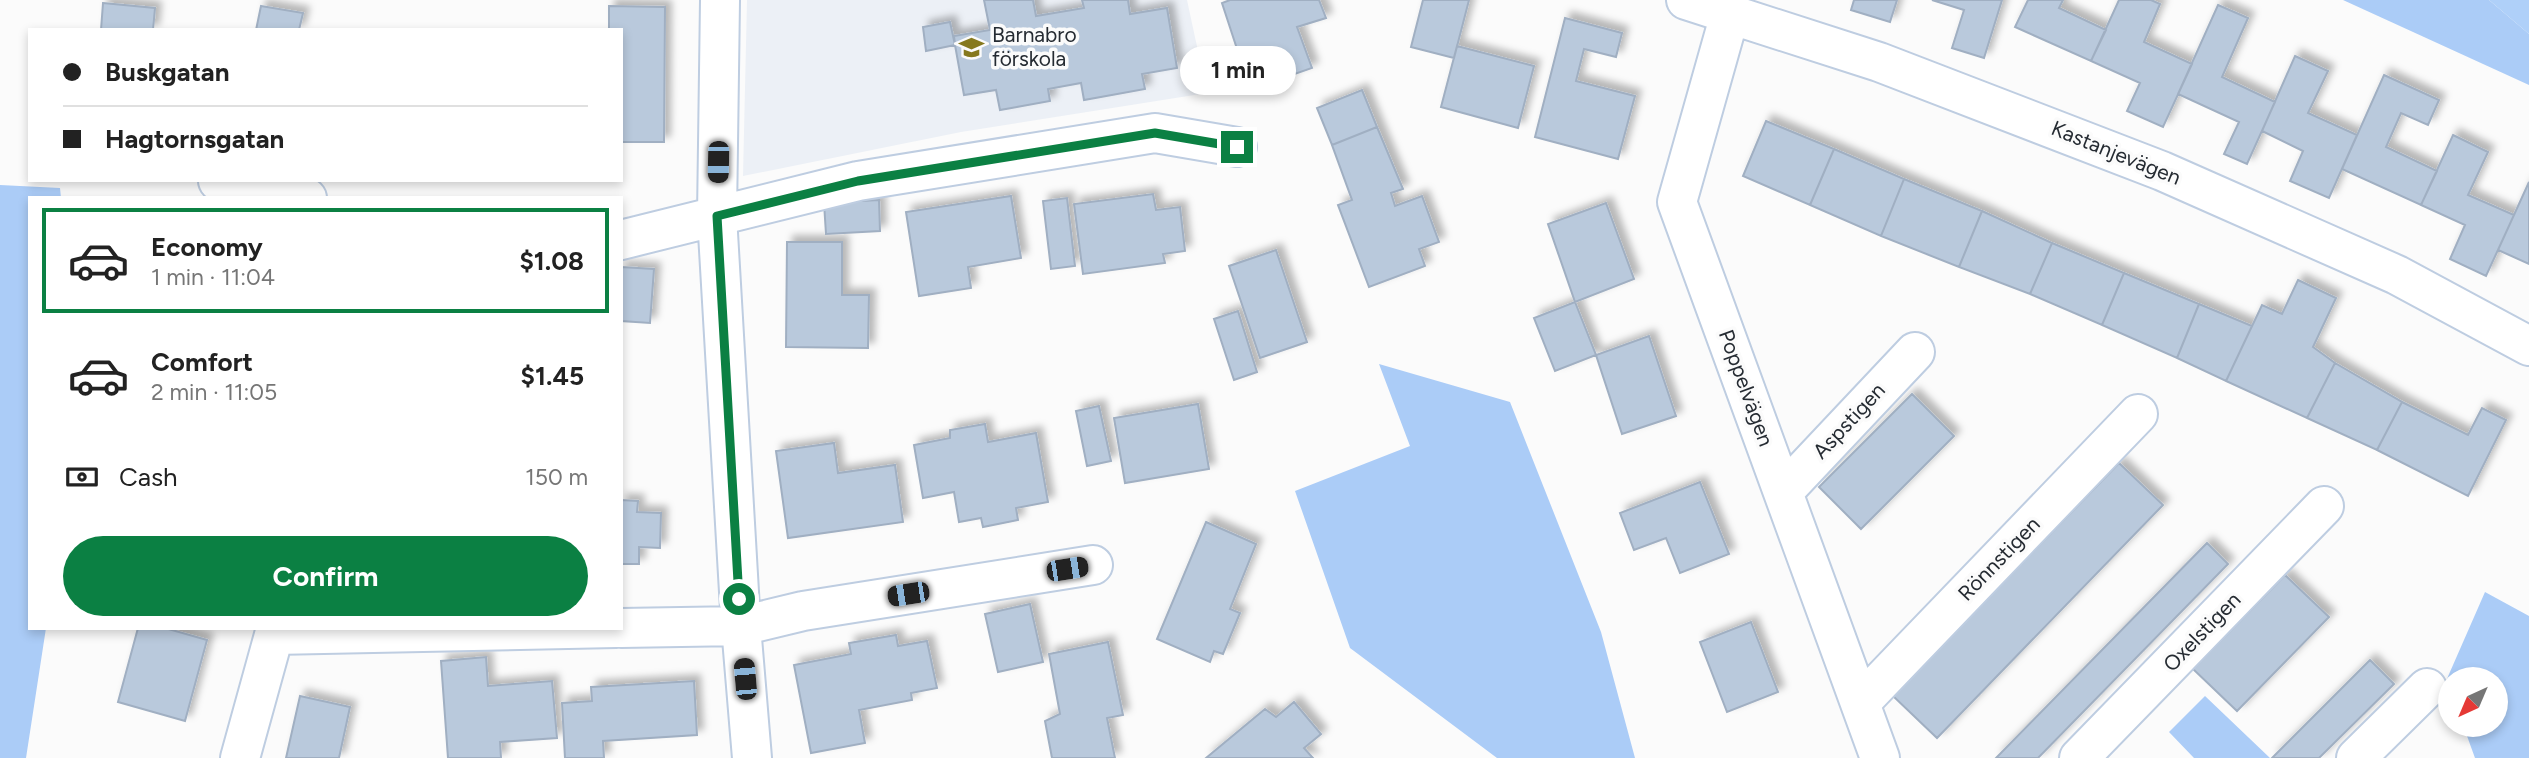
<!DOCTYPE html>
<html lang="en">
<head>
<meta charset="utf-8">
<style>
	:root { --surface:#fff; --page:#f6f6f6; --text:#222; --muted:#767676; --line:#e0e0e0; --accent:#0b8043 }
	body { margin:0; font-family:Figtree,sans-serif; background:var(--page); color:var(--text); height:100vh; display:flex; flex-direction:column; font-size:26px; white-space:nowrap }
	* { box-sizing:border-box; margin:0 }
	p { font-size:23px; color:var(--muted) }
	.icon { flex:none; width:38px; height:38px; fill:none; stroke:currentColor; stroke-width:2; stroke-linecap:round; stroke-linejoin:round }
	.map { position:relative; flex:1; overflow:hidden }
	.panel { position:absolute; left:28px; top:196px; width:595px; height:434px; display:flex; flex-direction:column; background:var(--surface); border-radius:0px; box-shadow:0 4px 10px #0003 }
	.panel>* { flex:none }
	.top-card { position:absolute; left:28px; top:28px; width:595px; height:154px; border-radius:0px; box-shadow:0 4px 10px #0003; display:grid; align-content:center; height:154px; padding:0 35px; background:var(--surface) }
	.needle { width:46px; rotate:224deg }
	.buttons { position:absolute; left:2438px; top:667px; display:grid; gap:14px }
	.buttons a { display:grid; place-items:center; width:70px; height:70px; border-radius:50%; background:var(--surface); box-shadow:0 4px 10px #0003; font-size:35px }
	.end { position:absolute; width:32px; height:32px; margin:-16px; border:9px solid #0b8043; background:#fff; box-shadow:0 0 0 4px #fff }
	.from { border-radius:50% }
	.bubble { position:absolute; height:49px; border-radius:24px; background:var(--surface); box-shadow:0 4px 10px #0003; font-size:23px; font-weight:700; line-height:49px; text-align:center }
	.car { position:absolute; width:21px; height:42px; margin:-21px -10px; border-radius:9px; box-shadow:0 0 5px 2px #0007; background:linear-gradient(#222 24%,#8ab4d8 0 40%,#222 0 76%,#8ab4d8 0 86%,#222 0) }
	.top-card b { display:flex; align-items:center; gap:24px; height:66px; font-size:26px }
	.top-card b+b { border-top:2px solid var(--line) }
	.top-card i { width:18px; height:18px; background:var(--text) }
	ul { padding:12px 0 0; list-style:none }
	li { display:flex; align-items:center; gap:21px; height:105px; margin:0 14px 10px; padding:0 21px; border:4px solid transparent; border-radius:0px }
	li div { flex:1 }
	li b { display:block; font-size:26px }
	li em { font-style:normal; font-weight:700 }
	li.current { border-color:var(--accent) }
	li>.icon { width:63px; height:63px; stroke-width:1.5 }
	.pay { display:flex; align-items:center; gap:18px; height:77px; padding:0 35px; font-size:26px }
	.pay p { margin-inline-start:auto }
	.button { display:flex; gap:14px; margin-top:auto; padding:14px 35px }
	.button a { flex:1; height:80px; border-radius:42px; background:var(--accent); color:#fff; font-size:28px; font-weight:700; line-height:80px; text-align:center }
	.map>svg:first-child { display:block }
	.built { fill:#ecf0f6 }
	.green { fill:#abccf7 }
	.forest { fill:#afd0f9 }
	.building { fill:#b9c9dc; stroke:#a0afc2; stroke-width:2; filter:url(#shadow) }
	.lines { fill:none; stroke-linecap:round; stroke-linejoin:round }
	.minor-casing { stroke:#becde1; stroke-width:42 }
	.minor { stroke:#fff; stroke-width:38 }
	.route { stroke:#0b8043; stroke-width:9 }
	.labels { text-anchor:middle; stroke-width:7; stroke-linejoin:round; paint-order:stroke }
	.poi-label { font-size:21px; fill:#252b32; stroke:#fbfbfb; text-anchor:start }
	.street-label { font-size:21px; fill:#252b32; stroke:#fbfbfb }
</style>
</head>
<body>
<div class="map">
<svg width="2529" height="758" viewBox="0 0 2529 758">
	<defs>
		<filter id="shadow"><feDropShadow dx="6" dy="-6" stdDeviation="3.5" flood-color="#0004"/></filter>
	</defs>
	<rect width="100%" height="100%" fill="#fbfbfb"/>
	<!-- built -->
	<path class="built" d="M747 0H1187L1207 93 961 132 743 176Z"/>
	<!-- green -->
	<path class="green" d="M2343 0H2489L2529 34V85Z
		M0 185 60 188 61 198H30V628H46L26 758H0Z
		M1379 364 1510 402 1601 632 1635 758H1497L1350 648 1295 491 1410 446Z
		M2485 592 2529 616V758H2475L2463 725 2496 724V679H2450V691L2446 681Z
		M2205 696 2270 758H2194L2169 732Z"/>
	<!-- forest -->
	<path class="forest" d="M2489 0H2529V34Z"/>
	<!-- building -->
	<path class="building" d="M984 0H1033L1036 16 1084 8 1082 0H1128L1130 14 1167 8 1177 68 1142 74 1145 89 1084 100 1081 83 1048 89 1050 101 1000 110 996 90 964 95 955 45 954 36 990 30Z
		M1230 0H1319L1326 18 1297 27 1312 68 1263 85 1251 51 1239 55 1222 3Z
		M1423 0H1469L1454 58 1411 47Z
		M1854 0H1897L1890 22 1851 10Z
		M1932 0H2002L1984 58 1952 48 1964 10Z
		M2028 0H2063L2059 8 2106 30 2091 61 2015 27Z
		M2119 0H2151L2160 4 2144 42 2192 64 2163 127 2127 111 2140 83 2091 61Z
		M103 3 155 8 153 30H101Z
		M2218 5 2248 18 2222 77 2275 102 2247 164 2224 154 2239 122 2178 94Z
		M261 6 303 13 299 30H256Z
		M609 6 665 7 664 142H621V30H609Z
		M1565 18 1622 33 1616 57 1584 49 1576 81 1635 96 1618 159 1535 137Z
		M950 22 955 45 926 51 923 27Z
		M1457 46 1534 66 1518 128 1441 107Z
		M2295 56 2328 71 2308 113 2357 135 2329 198 2290 181 2303 151 2262 131Z
		M2384 75 2439 100 2428 125 2401 113 2386 147 2437 171 2421 205 2342 169Z
		M1362 90 1377 127 1332 145 1317 108Z
		M1766 121 1834 149 1810 205 1743 176Z
		M1377 127 1403 189 1391 193 1395 206 1422 196 1439 242 1419 249 1425 266 1369 287 1338 205 1352 200 1332 145Z
		M2453 135 2488 152 2468 195 2514 215 2486 276 2450 259 2465 225 2421 205Z
		M1834 149 1904 179 1881 236 1810 205Z
		M1904 179 1982 211 1959 267 1881 236Z
		M2529 182V264L2498 250Z
		M1153 194 1156 210 1180 207 1185 251 1163 254 1165 263 1083 274 1074 204Z
		M1011 196 1021 258 968 267 971 288 919 296 906 212Z
		M1067 198 1075 266 1051 269 1043 201Z
		M879 200 880 231 826 234 824 203Z
		M1606 203 1634 279 1575 302 1548 224Z
		M1982 211 2052 243 2030 294 1959 267Z
		M787 242H842V295H869L868 348 786 347Z
		M2052 243 2124 273 2102 325 2030 294Z
		M1276 250 1307 342 1260 358 1229 266Z
		M621 267 654 269 650 323 621 321Z
		M2124 273 2199 304 2177 358 2102 325Z
		M2298 280 2336 298 2313 347 2335 363 2307 418 2226 381 2262 305 2282 314Z
		M1575 302 1596 355 1555 371 1534 318Z
		M2199 304 2252 326 2226 381 2177 358Z
		M1238 311 1257 372 1234 380 1214 319Z
		M1649 336 1676 416 1622 434 1596 355Z
		M2335 363 2402 402 2377 450 2307 418Z
		M1912 394 1954 436 1861 529 1819 487Z
		M2402 402 2468 435 2482 408 2506 420 2468 496 2377 450Z
		M1198 404 1209 469 1125 483 1114 418Z
		M1099 406 1111 461 1087 466 1076 411Z
		M985 424 988 442 1036 433 1048 502 1016 508 1018 520 983 527 981 518 959 522 954 492 923 498 914 445 950 438V430Z
		M834 443 838 473 895 465 903 522 788 538 776 451Z
		M2119 463 2163 505 1937 738 1893 696Z
		M1700 482 1729 554 1680 573 1666 538 1634 550 1620 513Z
		M621 500 638 501 637 512 661 513 660 548 639 547V564H621Z
		M1206 522 1256 544 1230 609 1240 613 1223 654 1214 651 1210 662 1157 639Z
		M2207 543 2228 564 2038 758H1996Z
		M2285 575 2329 617 2237 711 2193 669Z
		M1030 604 1043 662 998 672 985 614Z
		M1751 622 1778 692 1727 712 1700 642Z
		M138 628H165L207 640 185 721 118 702Z
		M896 635 898 646 927 641 937 688 911 693 912 700 859 710 865 743 811 753 794 665 851 654 849 643Z
		M1108 642 1123 715 1107 718 1115 758H1052L1045 721 1060 714 1049 654Z
		M486 657 488 686 552 681 557 738 500 742 501 758H448L441 661Z
		M2370 660 2394 684 2319 758H2272Z
		M694 681 697 735 603 741 604 758H565L562 703 592 701 591 687Z
		M300 696 350 707 339 758H286Z
		M1294 702 1321 734 1304 748 1313 758H1206L1265 709 1276 717Z"/>
	<g class="lines">
		<defs>
			<path id="minor" d="M720 0 717 216 741 626 752 758
				M1686 0 1879 62 2162 171 2397 275 2529 346
				M1730 14 1677 202 1880 758
				M218 181 307 198
				M621 240 858 181 1155 133 1237 147
				M1784 491 1915 352
				M621 628 741 626 803 611 1093 565
				M1860 703 2138 414
				M240 758 274 635 616 628
				M2079 758 2324 506
				M2356 758 2427 688"/>
		</defs>
		<!-- minor casing -->
		<use href="#minor" class="minor-casing"/>
		<!-- minor -->
		<use href="#minor" class="minor"/>
	</g>
	<g class="lines">
		<!-- route -->
		<path class="route" d="M739 599 717 216 858 181 1155 133 1237 147"/>
	</g>
	<!-- icons -->
	<defs>
		<symbol id="school-bare" viewBox="-9 -9 18 18"><path d="M0-5L7-2L0 1L-7-2ZM-4 1L0 2.5L4 1V4Q0 6-4 4Z" fill="#86791e" stroke="#fbfbfb" stroke-width="2.5" paint-order="stroke"/></symbol>
	</defs>
	<g fill-rule="evenodd">
		<use href="#school-bare" x="954" y="30" width="35" height="35"/>
	</g>
	<g class="labels">
		<!-- poi labels -->
		<g class="poi-label">
			<text x="992" y="42">Barnabro<tspan x="992" dy="24">förskola</tspan></text>
		</g>
		<!-- street labels -->
		<g class="street-label">
			<text transform="translate(2116 153) rotate(22)" y="7">Kastanjevägen</text>
			<text transform="translate(1746 388) rotate(70)" y="7">Poppelvägen</text>
			<text transform="translate(1849 421) rotate(-47)" y="7">Aspstigen</text>
			<text transform="translate(1999 559) rotate(-46)" y="7">Rönnstigen</text>
			<text transform="translate(2202 632) rotate(-46)" y="7">Oxelstigen</text>
		</g>
	</g>
</svg>
<div class="buttons">
<a><svg class="needle" viewBox="-14 -14 28 28"><path d="M0-13l5 13h-10z" fill="#e53935"/><path d="M0 13l5-13h-10z" fill="#767676"/></svg></a>
</div>
<i class="end from" style="left:739px;top:599px"></i>
<i class="end" style="left:1237px;top:147px"></i>
<div class="bubble" style="left:1180px;top:46px;width:116px">1 min</div>
<i class="car" style="left:718px;top:162px;rotate:181deg"></i>
<i class="car" style="left:1067px;top:569px;rotate:81deg"></i>
<i class="car" style="left:908px;top:594px;rotate:261deg"></i>
<i class="car" style="left:745px;top:679px;rotate:355deg"></i>
<div class="top-card">
<b><i class="from"></i>Buskgatan</b>
<b><i></i>Hagtornsgatan</b>
</div>
<section class="panel">
<ul>
<li class="current"><svg class="icon" aria-label="car" viewBox="0 0 24 24"><path d="M5 17H2v-5l4-1 3-4h7l3 4 3 1v5h-3M9 17h6M6 11h13"/><circle cx="7" cy="17" r="2"/><circle cx="17" cy="17" r="2"/></svg><div><b>Economy</b><p>1 min · 11:04</p></div><em>$1.08</em></li>
<li><svg class="icon" aria-label="car" viewBox="0 0 24 24"><path d="M5 17H2v-5l4-1 3-4h7l3 4 3 1v5h-3M9 17h6M6 11h13"/><circle cx="7" cy="17" r="2"/><circle cx="17" cy="17" r="2"/></svg><div><b>Comfort</b><p>2 min · 11:05</p></div><em>$1.45</em></li>
</ul>
<div class="pay"><svg class="icon" aria-label="cash" viewBox="0 0 24 24"><path d="M3 7h18v10H3z"/><circle cx="12" cy="12" r="2"/></svg>Cash<p>150 m</p></div>
<div class="button"><a>Confirm</a></div>
</section>
</div>
</body>
</html>
